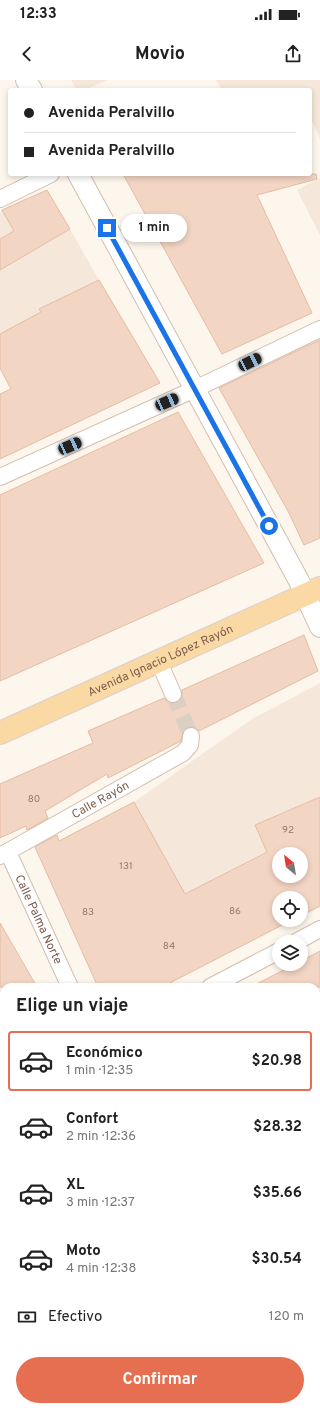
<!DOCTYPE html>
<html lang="es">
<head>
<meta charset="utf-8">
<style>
	:root { --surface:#fff; --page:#f2f2f2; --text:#222; --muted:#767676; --line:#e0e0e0; --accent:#e76f51 }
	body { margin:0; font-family:Overpass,sans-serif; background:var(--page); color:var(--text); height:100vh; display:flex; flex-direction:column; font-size:15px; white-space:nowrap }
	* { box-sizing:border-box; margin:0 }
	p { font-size:13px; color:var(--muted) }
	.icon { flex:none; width:22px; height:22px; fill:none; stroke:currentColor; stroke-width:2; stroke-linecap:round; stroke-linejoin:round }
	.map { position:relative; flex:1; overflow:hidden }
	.panel { position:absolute; left:0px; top:903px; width:320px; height:428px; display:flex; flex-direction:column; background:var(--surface); border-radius:12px 12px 0 0; box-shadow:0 2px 6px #0003 }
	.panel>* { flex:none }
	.top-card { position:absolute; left:8px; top:8px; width:304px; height:88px; border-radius:4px; box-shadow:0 2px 6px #0003; display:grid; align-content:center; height:88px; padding:0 16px; background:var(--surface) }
	.needle { width:26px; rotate:330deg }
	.buttons { position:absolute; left:272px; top:767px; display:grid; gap:8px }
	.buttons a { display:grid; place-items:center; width:36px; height:36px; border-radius:50%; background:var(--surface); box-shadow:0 2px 6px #0003; font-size:20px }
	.end { position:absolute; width:18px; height:18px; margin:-9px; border:5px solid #1a73e8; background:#fff; box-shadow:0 0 0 2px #fff }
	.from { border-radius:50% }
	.bubble { position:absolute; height:28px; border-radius:14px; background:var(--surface); box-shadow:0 2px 6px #0003; font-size:13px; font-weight:700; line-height:28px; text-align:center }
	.car { position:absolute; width:12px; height:24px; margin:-12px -6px; border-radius:5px; box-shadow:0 0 3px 1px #0007; background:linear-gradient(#222 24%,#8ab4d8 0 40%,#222 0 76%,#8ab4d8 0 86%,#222 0) }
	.top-card b { display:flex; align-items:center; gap:14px; height:38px; font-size:15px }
	.top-card b+b { border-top:1px solid var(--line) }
	.top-card i { width:10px; height:10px; background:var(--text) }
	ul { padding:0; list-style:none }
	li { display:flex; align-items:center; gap:12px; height:60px; margin:0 8px 6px; padding:0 8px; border:2px solid transparent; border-radius:4px }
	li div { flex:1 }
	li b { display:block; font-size:15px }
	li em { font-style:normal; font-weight:700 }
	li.current { border-color:var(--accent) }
	li>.icon { width:36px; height:36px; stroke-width:1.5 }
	h2 { padding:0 16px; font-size:18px; line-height:48px }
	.pay { display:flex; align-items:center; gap:10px; height:44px; padding:0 16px; font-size:15px }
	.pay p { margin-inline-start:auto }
	.primary-button { display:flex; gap:8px; margin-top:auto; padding:8px 16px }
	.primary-button a { flex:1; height:46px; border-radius:24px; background:var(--accent); color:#fff; font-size:16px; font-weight:700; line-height:46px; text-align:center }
	.status { display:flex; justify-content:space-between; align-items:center; height:28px; padding:0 20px; background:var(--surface); direction:ltr }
	.status svg { height:11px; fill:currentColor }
	header { display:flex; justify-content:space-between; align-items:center; height:52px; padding:0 16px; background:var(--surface); font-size:18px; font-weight:700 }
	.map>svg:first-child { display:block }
	.residential { fill:#f5e8da }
	.building { fill:#f3d5c3; stroke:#e6bba3; fill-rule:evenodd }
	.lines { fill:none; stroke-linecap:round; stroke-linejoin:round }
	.minor-tunnel { stroke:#dcd0c4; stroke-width:16; stroke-dasharray:16 8; stroke-linecap:butt }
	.minor-casing { stroke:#d1beb0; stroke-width:18 }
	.tertiary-casing { stroke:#d1beb0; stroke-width:22 }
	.primary-casing { stroke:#dad1cd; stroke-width:24 }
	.minor { stroke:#fff; stroke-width:16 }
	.tertiary { stroke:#fff; stroke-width:20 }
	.primary { stroke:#fbd9a5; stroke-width:22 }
	.route { stroke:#1a73e8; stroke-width:5 }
	.labels { text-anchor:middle; stroke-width:4; stroke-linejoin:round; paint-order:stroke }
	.number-label { font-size:10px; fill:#987a6a }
	.street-label { font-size:12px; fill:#7a5c4d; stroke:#fffaf3 }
</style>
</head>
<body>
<div class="status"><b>12:33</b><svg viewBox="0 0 49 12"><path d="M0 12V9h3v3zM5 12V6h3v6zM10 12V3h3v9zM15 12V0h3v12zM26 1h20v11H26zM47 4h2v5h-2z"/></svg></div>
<header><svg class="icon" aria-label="back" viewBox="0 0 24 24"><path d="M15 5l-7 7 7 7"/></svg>Movio<svg class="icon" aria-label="share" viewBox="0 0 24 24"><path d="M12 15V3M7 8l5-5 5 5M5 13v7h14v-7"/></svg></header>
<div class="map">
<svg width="320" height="1331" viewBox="0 0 320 1331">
	<rect width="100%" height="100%" fill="#fdf6ec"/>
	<!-- residential -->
	<path class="residential" d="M71 0H108L84 10H77Z
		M216 0H320V59L310 36V10H222Z
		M320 98V155L297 110Z
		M2 130 14 151 0 159V132Z
		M70 149 99 200 39 229 41 232 0 254V190Z
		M320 603V717L256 745 267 771 197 808 198 811 187 818 134 722 252 639Z
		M320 942V1111L316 1113V945Z"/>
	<!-- building -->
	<path class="building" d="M123 94H316L317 99 257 115 312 233 222 274Z
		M47 110 70 149 0 190V159L14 151 2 130Z
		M99 200 160 303 0 379V314L11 309 0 288V254L41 232 39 229Z
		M320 260V458L304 465 289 433 219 308Z
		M178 332 264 483 0 601V415Z
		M304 555 318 591 199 651 192 647 187 648 183 651 181 661 108 698 107 694 45 731 48 738 27 750 26 746 0 758V704L93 663 88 651 164 618 167 621 172 623 177 622 180 620 182 615V610Z
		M320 717V826L301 836V818H279V840H292L162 907H98L35 767 57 755 59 761 134 722 185 814 267 772 255 745ZM279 774H301V796H279Z
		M0 843 37 907H0Z
		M320 871V907H251L295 884H301V881Z"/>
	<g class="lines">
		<!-- minor-tunnel -->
		<path class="minor-tunnel" d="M173 614 191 656"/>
		<defs>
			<g id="minor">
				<path d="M0 119 51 94"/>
				<path d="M0 397 195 309 320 249"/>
				<path d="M159 582 173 614"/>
				<path id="s1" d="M8 772 70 907"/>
				<path id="s2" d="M0 776 183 673 190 665 191 656"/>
				<path d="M296 862 320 849"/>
				<path d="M210 907 279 871"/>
				<path d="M0 1015 4 1013"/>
				<path d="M316 1136 320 1134"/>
				<path d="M0 1270 4 1269"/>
			</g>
			<path id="tertiary" d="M26 0 32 10
				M78 94 299 501 320 547"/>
			<g id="primary">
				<path id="s3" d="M0 653 320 508"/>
			</g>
		</defs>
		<!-- minor casing -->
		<use href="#minor" class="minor-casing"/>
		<!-- tertiary casing -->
		<use href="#tertiary" class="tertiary-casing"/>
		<!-- primary casing -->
		<use href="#primary" class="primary-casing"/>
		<!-- minor -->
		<use href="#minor" class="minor"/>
		<!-- tertiary -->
		<use href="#tertiary" class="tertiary"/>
		<!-- primary -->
		<use href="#primary" class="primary"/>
	</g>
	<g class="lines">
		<!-- route -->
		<path class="route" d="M107 148 269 446"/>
	</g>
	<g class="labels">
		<!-- number labels -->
		<g class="number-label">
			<text x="34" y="722">80</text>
			<text x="288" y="753">92</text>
			<text x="126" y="789">131</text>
			<text x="235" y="834">86</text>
			<text x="88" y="835">83</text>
			<text x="169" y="869">84</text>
		</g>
		<!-- street labels -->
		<g class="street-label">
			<text dy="4" stroke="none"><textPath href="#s3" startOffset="176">Avenida Ignacio López Rayón</textPath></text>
			<text dy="4" stroke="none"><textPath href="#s2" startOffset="115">Calle Rayón</textPath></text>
			<text dy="4" stroke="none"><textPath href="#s1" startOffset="74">Calle Palma Norte</textPath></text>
		</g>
	</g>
</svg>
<div class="buttons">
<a><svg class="needle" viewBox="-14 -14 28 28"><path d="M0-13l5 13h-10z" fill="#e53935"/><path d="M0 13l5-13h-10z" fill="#767676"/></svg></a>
<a><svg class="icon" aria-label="locate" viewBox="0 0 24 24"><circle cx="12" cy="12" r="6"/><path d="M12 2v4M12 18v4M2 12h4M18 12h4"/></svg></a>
<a><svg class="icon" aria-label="layers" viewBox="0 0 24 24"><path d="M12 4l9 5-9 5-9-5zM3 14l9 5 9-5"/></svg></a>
</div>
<i class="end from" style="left:269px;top:446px"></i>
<i class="end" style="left:107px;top:148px"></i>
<div class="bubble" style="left:121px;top:134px;width:66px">1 min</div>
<i class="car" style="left:250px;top:282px;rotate:64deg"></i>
<i class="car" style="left:167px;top:322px;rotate:66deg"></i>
<i class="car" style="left:70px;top:366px;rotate:66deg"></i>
<div class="top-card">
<b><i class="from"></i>Avenida Peralvillo</b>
<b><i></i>Avenida Peralvillo</b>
</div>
<section class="panel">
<h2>Elige un viaje</h2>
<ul>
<li class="current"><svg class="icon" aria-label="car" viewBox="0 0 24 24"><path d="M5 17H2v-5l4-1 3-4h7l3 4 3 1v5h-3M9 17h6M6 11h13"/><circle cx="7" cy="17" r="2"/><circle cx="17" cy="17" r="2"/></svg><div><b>Económico</b><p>1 min · 12:35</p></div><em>$20.98</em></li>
<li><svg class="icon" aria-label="car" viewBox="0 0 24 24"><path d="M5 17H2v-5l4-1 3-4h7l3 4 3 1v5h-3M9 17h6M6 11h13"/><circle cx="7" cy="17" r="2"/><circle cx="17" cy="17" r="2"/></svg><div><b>Confort</b><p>2 min · 12:36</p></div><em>$28.32</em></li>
<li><svg class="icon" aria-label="car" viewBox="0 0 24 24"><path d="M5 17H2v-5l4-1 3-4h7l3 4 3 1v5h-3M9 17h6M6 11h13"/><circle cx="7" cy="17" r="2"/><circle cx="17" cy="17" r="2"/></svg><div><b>XL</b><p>3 min · 12:37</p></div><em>$35.66</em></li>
<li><svg class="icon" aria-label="car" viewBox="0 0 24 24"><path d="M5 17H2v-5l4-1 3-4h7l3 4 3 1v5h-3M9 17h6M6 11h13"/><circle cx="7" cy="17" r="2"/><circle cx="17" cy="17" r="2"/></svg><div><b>Moto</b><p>4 min · 12:38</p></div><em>$30.54</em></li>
</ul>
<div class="pay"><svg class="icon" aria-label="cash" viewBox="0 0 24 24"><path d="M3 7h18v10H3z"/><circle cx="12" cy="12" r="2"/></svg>Efectivo<p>120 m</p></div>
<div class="primary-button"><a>Confirmar</a></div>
</section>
</div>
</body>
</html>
